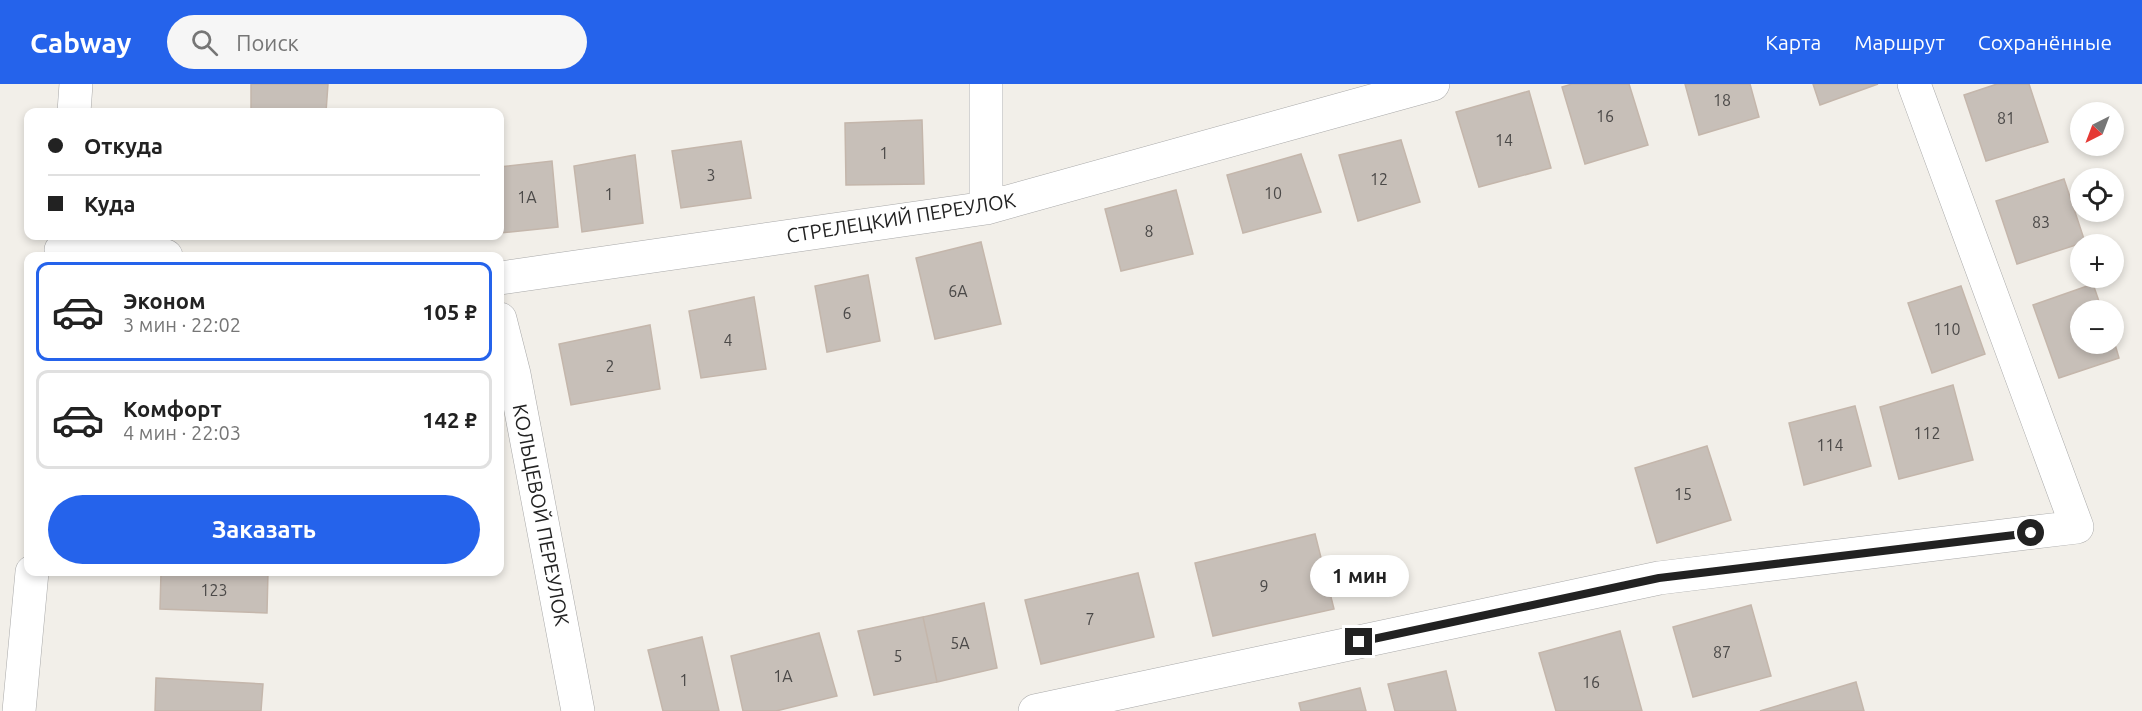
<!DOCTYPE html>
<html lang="ru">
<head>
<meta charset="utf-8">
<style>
	:root { --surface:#fff; --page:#f6f6f6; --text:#222; --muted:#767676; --line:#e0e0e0; --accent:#2563eb }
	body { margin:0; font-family:Ubuntu,sans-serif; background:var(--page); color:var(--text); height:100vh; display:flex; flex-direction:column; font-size:22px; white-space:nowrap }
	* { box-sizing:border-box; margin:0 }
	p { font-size:20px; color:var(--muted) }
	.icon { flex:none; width:33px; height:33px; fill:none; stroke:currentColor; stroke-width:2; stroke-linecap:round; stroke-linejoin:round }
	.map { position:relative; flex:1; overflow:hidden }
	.sheet { position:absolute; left:24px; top:168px; width:480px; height:324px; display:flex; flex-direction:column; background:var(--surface); border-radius:12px; box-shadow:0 3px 9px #0003 }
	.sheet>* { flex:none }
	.top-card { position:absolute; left:24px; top:24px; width:480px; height:132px; border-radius:12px; box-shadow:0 3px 9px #0003; display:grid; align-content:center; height:132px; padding:0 24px; background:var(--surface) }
	.needle { width:39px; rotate:222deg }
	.fabs { position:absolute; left:2070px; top:18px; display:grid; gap:12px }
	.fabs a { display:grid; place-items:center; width:54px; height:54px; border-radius:50%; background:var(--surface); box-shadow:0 3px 9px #0003; font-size:30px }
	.end { position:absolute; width:27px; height:27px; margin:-14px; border:8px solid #222; background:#fff; box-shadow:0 0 0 3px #fff }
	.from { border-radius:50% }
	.bubble { position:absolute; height:42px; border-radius:21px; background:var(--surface); box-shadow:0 3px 9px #0003; font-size:20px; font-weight:700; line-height:42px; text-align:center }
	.top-card b { display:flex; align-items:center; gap:21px; height:57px; font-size:22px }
	.top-card b+b { border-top:2px solid var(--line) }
	.top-card i { width:15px; height:15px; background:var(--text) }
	ul { padding:10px 0 0; list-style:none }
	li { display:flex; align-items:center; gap:18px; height:99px; margin:0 12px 9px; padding:0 12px; border:3px solid var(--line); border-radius:12px }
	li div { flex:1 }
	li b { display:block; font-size:22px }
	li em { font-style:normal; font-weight:700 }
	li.selected { border-color:var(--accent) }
	li>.icon { width:54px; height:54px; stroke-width:1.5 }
	.cta { display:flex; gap:12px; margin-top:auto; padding:12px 24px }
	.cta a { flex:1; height:69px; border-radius:36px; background:var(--accent); color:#fff; font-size:24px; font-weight:700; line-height:69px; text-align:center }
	header { display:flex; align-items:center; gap:36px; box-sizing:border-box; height:84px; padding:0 30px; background:var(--accent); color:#fff }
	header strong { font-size:28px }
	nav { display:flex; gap:33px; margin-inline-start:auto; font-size:21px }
	.search { width:420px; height:54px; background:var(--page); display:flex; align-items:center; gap:15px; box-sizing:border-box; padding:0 21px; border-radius:33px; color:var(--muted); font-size:22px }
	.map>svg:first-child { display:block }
	.building { fill:#c7bfb8; stroke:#c4b6ab; stroke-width:1.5 }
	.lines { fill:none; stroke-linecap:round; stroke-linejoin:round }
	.minor-casing { stroke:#a9a9a9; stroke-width:34 }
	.minor { stroke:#fff; stroke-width:33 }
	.route { stroke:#222; stroke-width:8 }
	.labels { text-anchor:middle; stroke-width:4.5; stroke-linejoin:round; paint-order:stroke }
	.number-label { font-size:16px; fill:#4b4948 }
	.street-label { font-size:20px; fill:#222; stroke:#fff }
</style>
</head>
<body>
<header>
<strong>Cabway</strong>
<div class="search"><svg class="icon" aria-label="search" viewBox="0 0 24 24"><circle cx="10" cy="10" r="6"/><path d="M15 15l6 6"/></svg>Поиск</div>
<nav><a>Карта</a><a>Маршрут</a><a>Сохранённые</a></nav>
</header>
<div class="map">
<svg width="2142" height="627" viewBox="0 0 2142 627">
	<rect width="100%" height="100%" fill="#f2efe9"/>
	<!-- building -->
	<path class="building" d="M251 0H328L326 28H251Z
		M1572 0H1629L1648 61 1585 80 1562 3Z
		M1685 0H1750L1759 33 1699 51Z
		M1813 0H1878L1820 21Z
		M1997 0H2029L2048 58 1986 77 1964 11Z
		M1529 7 1551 84 1479 103 1456 28Z
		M922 36 924 100 846 101 845 39Z
		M1401 56 1420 118 1358 137 1339 71Z
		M741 57 751 114 681 124 672 67Z
		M1301 70 1321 128 1243 149 1227 91Z
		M635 71 643 139 582 148 574 82Z
		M552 77 558 143 500 149V83Z
		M2064 95 2085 158 2017 180 1996 117Z
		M1176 106 1193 170 1121 187 1105 125Z
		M981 158 1001 240 935 255 916 174Z
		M868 191 880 257 827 268 815 202Z
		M2093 200 2102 226H2080V260H2114V257L2119 274 2059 294 2033 221Z
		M1961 202 1985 270 1932 289 1908 219Z
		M754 213 766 285 701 294 689 227Z
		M650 241 660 305 571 321 559 260Z
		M1953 301 1973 376 1899 395 1880 323Z
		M1855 322 1871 382 1804 401 1789 339Z
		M1707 362 1731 436 1657 459 1635 384Z
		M1315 450 1334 525 1213 552 1195 479Z
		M161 488H268L267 529 160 525Z
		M1138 489 1154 553 1041 580 1025 516Z
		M984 519 997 584 937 598 923 533Z
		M1751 521 1771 592 1693 613 1673 543Z
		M923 533 937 598 874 611 858 547Z
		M1620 547 1642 627H1556L1539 569Z
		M819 549 837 612 776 627H743L731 572Z
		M702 553 719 627H663L648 566Z
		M1446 587 1456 627H1395L1388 600Z
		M156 594 263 600 261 627H155Z
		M1856 598 1864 627H1760Z
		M1360 604 1366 627H1301L1299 619Z"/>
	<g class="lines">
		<defs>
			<path id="minor" d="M986 0V124
				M74 28 76 0
				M61 166 166 172
				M500 194 986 124 1433 0
				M500 235 514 290 578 627
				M19 627 32 488
				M1035 627 1659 494 2077 443 1914 0"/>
		</defs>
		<!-- minor casing -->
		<use href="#minor" class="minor-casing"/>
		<!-- minor -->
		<use href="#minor" class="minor"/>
	</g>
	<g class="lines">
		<!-- route -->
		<path class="route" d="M1359 558 1659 494 2031 449"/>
	</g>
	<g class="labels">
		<!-- number labels -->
		<g class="number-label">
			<text x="1722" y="22">18</text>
			<text x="1605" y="38">16</text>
			<text x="2006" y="40">81</text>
			<text x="1504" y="62">14</text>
			<text x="884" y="75">1</text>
			<text x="711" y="97">3</text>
			<text x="1379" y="101">12</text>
			<text x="1273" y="115">10</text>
			<text x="609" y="116">1</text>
			<text x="527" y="119">1А</text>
			<text x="2041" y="144">83</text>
			<text x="1149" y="153">8</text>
			<text x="958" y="213">6А</text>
			<text x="847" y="235">6</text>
			<text x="1947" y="251">110</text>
			<text x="728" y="262">4</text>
			<text x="610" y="288">2</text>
			<text x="1927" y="355">112</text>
			<text x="1830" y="367">114</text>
			<text x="1683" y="416">15</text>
			<text x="1264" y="508">9</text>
			<text x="214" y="512">123</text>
			<text x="1090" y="541">7</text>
			<text x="960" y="565">5А</text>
			<text x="1722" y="574">87</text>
			<text x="898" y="578">5</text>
			<text x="783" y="598">1А</text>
			<text x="684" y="602">1</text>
			<text x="1591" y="604">16</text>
		</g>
		<!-- street labels -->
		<g class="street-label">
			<text transform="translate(901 134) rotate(-9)" y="7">СТРЕЛЕЦКИЙ ПЕРЕУЛОК</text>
			<text transform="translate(541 431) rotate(79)" y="7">КОЛЬЦЕВОЙ ПЕРЕУЛОК</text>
		</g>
	</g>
</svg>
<div class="fabs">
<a><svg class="needle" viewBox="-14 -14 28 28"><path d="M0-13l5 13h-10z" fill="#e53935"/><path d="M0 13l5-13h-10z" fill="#767676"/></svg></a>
<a><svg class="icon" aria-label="locate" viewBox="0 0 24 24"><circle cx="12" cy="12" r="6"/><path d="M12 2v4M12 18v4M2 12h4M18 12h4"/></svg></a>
<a>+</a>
<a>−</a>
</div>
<i class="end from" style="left:2031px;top:449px"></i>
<i class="end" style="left:1359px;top:558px"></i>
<div class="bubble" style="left:1310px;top:471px;width:99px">1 мин</div>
<div class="top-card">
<b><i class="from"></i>Откуда</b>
<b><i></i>Куда</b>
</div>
<section class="sheet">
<ul>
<li class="selected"><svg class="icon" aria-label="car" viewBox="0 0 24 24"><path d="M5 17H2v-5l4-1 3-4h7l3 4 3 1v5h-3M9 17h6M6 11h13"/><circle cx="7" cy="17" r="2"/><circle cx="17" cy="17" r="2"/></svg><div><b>Эконом</b><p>3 мин · 22:02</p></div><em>105 ₽</em></li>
<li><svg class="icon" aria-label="car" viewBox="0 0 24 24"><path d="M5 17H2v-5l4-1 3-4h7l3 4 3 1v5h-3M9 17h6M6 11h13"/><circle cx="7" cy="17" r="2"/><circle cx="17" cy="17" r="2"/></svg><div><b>Комфорт</b><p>4 мин · 22:03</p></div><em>142 ₽</em></li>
</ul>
<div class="cta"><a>Заказать</a></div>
</section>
</div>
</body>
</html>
